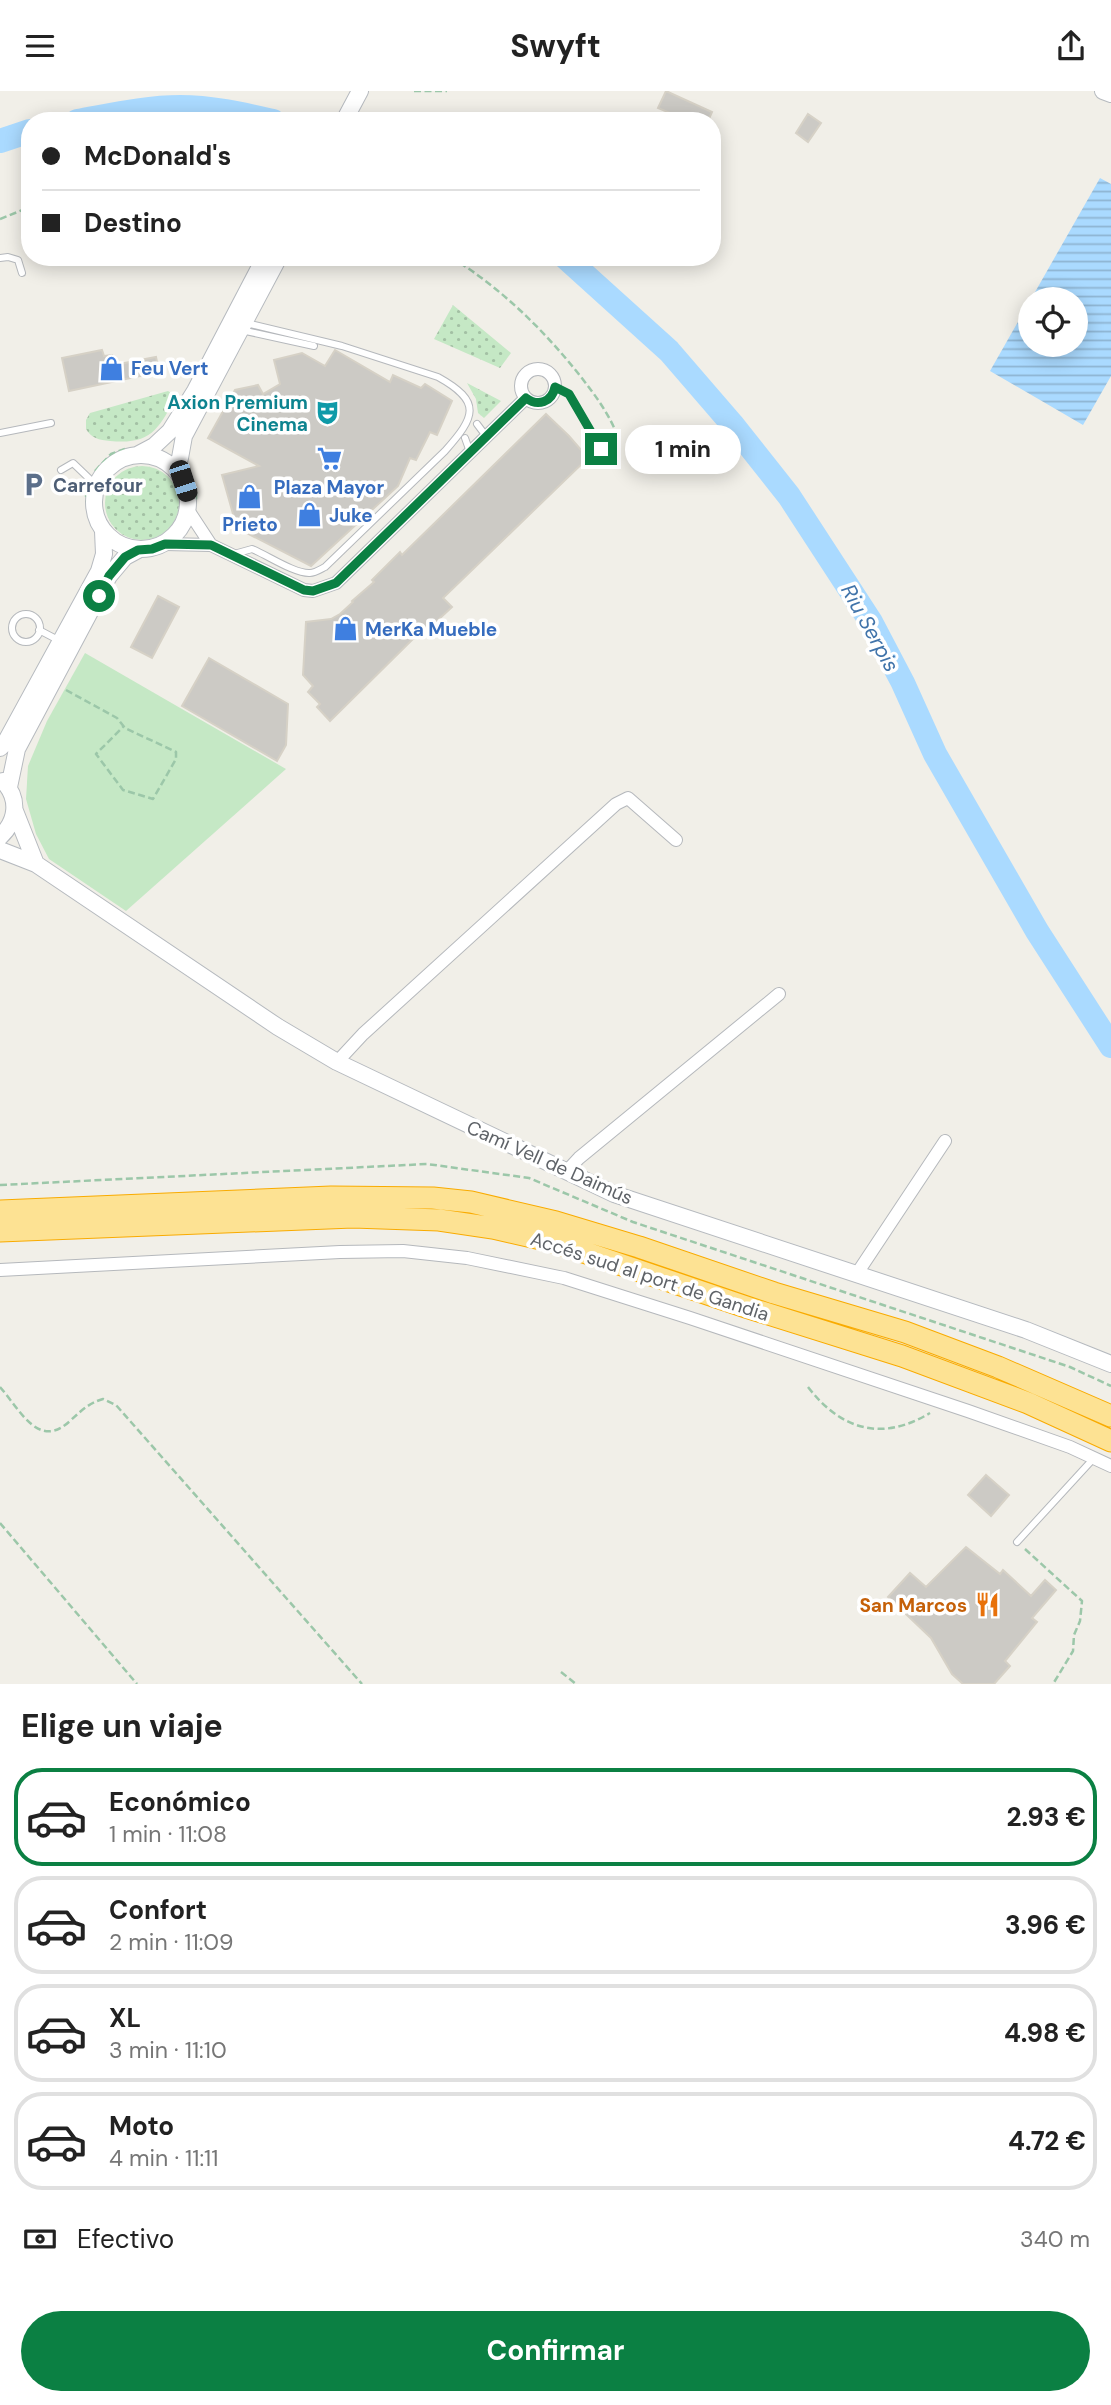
<!DOCTYPE html>
<html lang="es">
<head>
<meta charset="utf-8">
<style>
	:root { --surface:#fff; --page:#f2f2f2; --text:#222; --muted:#767676; --line:#e0e0e0; --accent:#0b8043 }
	body { margin:0; font-family:"DM Sans",sans-serif; background:var(--page); color:var(--text); height:100vh; display:flex; flex-direction:column; font-size:26px; white-space:nowrap }
	* { box-sizing:border-box; margin:0 }
	p { font-size:23px; color:var(--muted) }
	.icon { flex:none; width:38px; height:38px; fill:none; stroke:currentColor; stroke-width:2; stroke-linecap:round; stroke-linejoin:round }
	.map { position:relative; height:1593px; overflow:hidden }
	.panel { display:flex; flex-direction:column; background:var(--surface); flex:1 }
	.panel>* { flex:none }
	.banner { position:absolute; left:21px; top:21px; width:700px; height:154px; border-radius:28px; box-shadow:0 4px 18px #0003; display:grid; align-content:center; height:154px; padding:0 21px; background:var(--surface) }
	.buttons { position:absolute; left:1018px; top:196px; display:grid; gap:14px }
	.buttons a { display:grid; place-items:center; width:70px; height:70px; border-radius:50%; background:var(--surface); box-shadow:0 4px 18px #0003; font-size:35px }
	.end { position:absolute; width:32px; height:32px; margin:-16px; border:9px solid #0b8043; background:#fff; box-shadow:0 0 0 4px #fff }
	.from { border-radius:50% }
	.bubble { position:absolute; height:49px; border-radius:24px; background:var(--surface); box-shadow:0 4px 18px #0003; font-size:23px; font-weight:700; line-height:49px; text-align:center }
	.car { position:absolute; width:21px; height:42px; margin:-21px -10px; border-radius:9px; box-shadow:0 0 5px 2px #0007; background:linear-gradient(#222 24%,#8ab4d8 0 40%,#222 0 76%,#8ab4d8 0 86%,#222 0) }
	.banner b { display:flex; align-items:center; gap:24px; height:66px; font-size:26px }
	.banner b+b { border-top:2px solid var(--line) }
	.banner i { width:18px; height:18px; background:var(--text) }
	ul { padding:0; list-style:none }
	li { display:flex; align-items:center; gap:21px; height:98px; margin:0 14px 10px; padding:0 7px; border:4px solid var(--line); border-radius:28px }
	li div { flex:1 }
	li b { display:block; font-size:26px }
	li em { font-style:normal; font-weight:700 }
	li.selected { border-color:var(--accent) }
	li>.icon { width:63px; height:63px; stroke-width:1.5 }
	h2 { padding:0 21px; font-size:32px; line-height:84px }
	.pay { display:flex; align-items:center; gap:18px; height:77px; padding:0 21px; font-size:26px }
	.pay p { margin-inline-start:auto }
	.primary-button { display:flex; gap:14px; margin-top:auto; padding:14px 21px }
	.primary-button a { flex:1; height:80px; border-radius:42px; background:var(--accent); color:#fff; font-size:28px; font-weight:700; line-height:80px; text-align:center }
	header { display:flex; justify-content:space-between; align-items:center; height:91px; padding:0 21px; background:var(--surface); font-size:32px; font-weight:700 }
	.map>svg:first-child { display:block }
	.park { fill:#c5e8c5 }
	.garden { fill:url(#garden-dots) }
	.water { fill:url(#water-rules); fill-rule:evenodd }
	.lines { fill:none; stroke-linecap:round; stroke-linejoin:round }
	.river { stroke:#aadaff; stroke-width:24 }
	.building { fill:#cccac5; stroke:#d6d1c6; stroke-width:2 }
	.lane-casing { stroke:#b5b8bc; stroke-width:8 }
	.street-casing { stroke:#b5b8bc; stroke-width:14 }
	.secondary-casing { stroke:#b6babf; stroke-width:18 }
	.highway-casing { stroke:#f9ab00; stroke-width:23 }
	.path { stroke:#9cc7a9; stroke-width:2.5; stroke-dasharray:7 3.5; stroke-linecap:butt }
	.lane { stroke:#fff; stroke-width:6 }
	.street { stroke:#fff; stroke-width:12 }
	.secondary { stroke:#fff; stroke-width:16 }
	.highway { stroke:#fde293; stroke-width:21 }
	.route { stroke:#0b8043; stroke-width:9 }
	.labels { text-anchor:middle; stroke-width:7; stroke-linejoin:round; paint-order:stroke }
	.shop-label { font-size:19px; font-weight:bold; fill:#366cbe; stroke:#fff; text-anchor:start }
	.culture-label { font-size:19px; font-weight:bold; fill:#0d838f; stroke:#fff; text-anchor:end }
	.service-label { font-size:19px; font-weight:bold; fill:#4e5e75; stroke:#fff; text-anchor:start }
	.street-label { font-size:19px; fill:#5f6368; stroke:#fff }
	.food-label { font-size:19px; font-weight:bold; fill:#c56008; stroke:#fff; text-anchor:end }
	.water-label { font-size:21px; font-style:italic; fill:#4174aa; stroke:#fff }
</style>
</head>
<body>
<header><svg class="icon" aria-label="menu" viewBox="0 0 24 24"><path d="M4 6h16M4 12h16M4 18h16"/></svg>Swyft<svg class="icon" aria-label="share" viewBox="0 0 24 24"><path d="M12 15V3M7 8l5-5 5 5M5 13v7h14v-7"/></svg></header>
<div class="map">
<svg width="1111" height="1593" viewBox="0 0 1111 1593">
	<defs>
		<pattern id="garden-dots" width="8" height="8" patternUnits="userSpaceOnUse" patternTransform="scale(1.75)"><rect width="8" height="8" fill="#c5e8c5"/><path d="M2 2h.1M6 6h.1" fill="none" stroke="#a3c0a4" stroke-width="1.8" stroke-linecap="round"/></pattern>
		<pattern id="water-rules" width="6" height="5" patternUnits="userSpaceOnUse" patternTransform="scale(1.75)"><rect width="6" height="5" fill="#aadaff"/><path d="M0 2.5h6" fill="none" stroke="#8eb4d2"/></pattern>
	</defs>
	<rect width="100%" height="100%" fill="#f1efe8"/>
	<!-- park -->
	<path class="park" d="M85 562 286 678 126 820 49 768 36 743 26 708 28 675 47 630Z"/>
	<!-- garden -->
	<path class="garden" d="M453 214 511 262 500 277 434 248Z
		M467 292 501 310 484 327 478 322 476 308Z
		M168 300 176 305C159 338 151 354 110 350 99 349 91 347 86 338V329L90 322Z
		M105 412a37 37 0 1 1 74 0a37 37 0 1 1-74 0Z"/>
	<!-- water -->
	<path class="water" d="M1100 87 1111 93V285L1083 334 990 280ZM1031 208H1076V254H1031Z"/>
	<g class="lines">
		<!-- river -->
		<path class="river" d="M77 30C111 24 146 16 180 16 212 16 242 23 273 30
			M0 50 30 40
			M565 166 669 260 732 333 789 405 871 531 903 592 935 663 1037 840 1111 955"/>
	</g>
	<!-- building -->
	<path class="building" d="M666 0 712 21 708 30H689L658 17Z
		M808 23 821 32 808 51 796 42Z
		M102 259 104 265 112 264 114 274 156 266 159 281 69 300 62 267Z
		M335 259 390 291 393 284 421 297 425 293 452 310 437 344 430 341 416 369 410 367 398 395 311 475 237 437 222 384 259 375 208 347 235 299 258 294 263 303 280 293 274 269 302 262 325 275Z
		M546 323 569 345 588 367 443 507 452 516 423 543 421 540 330 630 317 616 320 613 308 601 313 595 303 584 306 531 331 528 340 523 353 511 352 510 374 491 372 489 400 461 402 464Z
		M158 505 179 516 152 567 131 556Z
		M209 567 288 613 286 654 277 670 182 615Z
		M986 1384 1009 1404 991 1425 968 1404Z
		M966 1456 1000 1483 1003 1479 1031 1505 1045 1489 1056 1499 1032 1527 1037 1531 1005 1570 1010 1575 994 1593H963L952 1583 931 1547 888 1506 910 1482 926 1496Z"/>
	<g class="lines">
		<defs>
			<path id="lane" d="M0 167 8 166 18 169 22 182
				M241 239 314 255
				M555 296 569 303 601 358
				M477 333 486 345
				M0 342 51 332
				M465 347 470 361
				M61 379 73 372 97 395
				M234 463 252 458C267 464 295 483 310 482 315 482 321 478 325 476L445 360C475 326 483 311 438 286L342 255 246 232
				M12 537a14 14 0 1 1 28 0a14 14 0 1 1-28 0Z
				M39 539 60 550
				M1017 1451 1094 1367"/>
			<path id="street" d="M521 295a17 17 0 1 1 34 0a17 17 0 1 1-34 0Z
				M188 419 211 454
				M165 453 211 454 304 499 313 500 336 492 526 307
				M337 971 363 943 616 713 628 707 676 749
				M566 1081 579 1067 779 903
				M0 1179 340 1161 403 1160 467 1167 564 1187 690 1227 968 1320 1070 1356 1111 1375
				M856 1184 945 1050"/>
			<path id="secondary" d="M1103 0 1111 3
				M344 30 360 0
				M94 411a47 47 0 1 1 94 0a47 47 0 1 1-94 0Z
				M137 364 154 355 170 340 195 300 265 166
				M175 379 180 367 184 345 279 166
				M0 657 5 652 99 480 104 463 103 440
				M9 696 17 658 109 485 125 466 138 459
				M15 720 36 773
				M0 746C17 730 20 708 3 690
				M0 759 36 773 278 936 337 971 614 1103 1026 1239 1111 1273"/>
			<path id="highway" d="M0 1120 331 1106 433 1107 471 1111 556 1131 639 1156 774 1202 905 1241 998 1276 1111 1325
				M0 1140 353 1126 439 1129 493 1137 554 1151 746 1216 902 1265 1028 1312 1111 1350"/>
		</defs>
		<!-- lane casing -->
		<use href="#lane" class="lane-casing"/>
		<!-- street casing -->
		<use href="#street" class="street-casing"/>
		<!-- secondary casing -->
		<use href="#secondary" class="secondary-casing"/>
		<!-- highway casing -->
		<use href="#highway" class="highway-casing"/>
		<!-- path -->
		<path class="path" d="M414 0H447
			M0 128 30 116
			M451 166C502 198 544 239 581 286 595 304 607 320 616 341L610 353
			M95 380 111 363 125 358
			M188 382 196 400V409
			M87 399 86 406 92 430
			M66 599 117 627 125 637 176 661V668L153 708 123 699 96 663 124 635
			M0 1094 427 1073 529 1087 633 1131 1070 1276 1111 1295
			M0 1296C21 1320 39 1360 71 1329 82 1319 89 1312 103 1308L116 1314 362 1593
			M808 1296C841 1339 882 1351 930 1322
			M0 1432 137 1593
			M1025 1458 1082 1510 1080 1530 1074 1544 1073 1560 1053 1593
			M561 1581 576 1593"/>
		<!-- lane -->
		<use href="#lane" class="lane"/>
		<!-- street -->
		<use href="#street" class="street"/>
		<!-- secondary -->
		<use href="#secondary" class="secondary"/>
		<!-- highway -->
		<use href="#highway" class="highway"/>
	</g>
	<g class="lines">
		<!-- route -->
		<path class="route" d="M99 505 109 485 125 466 138 459 152 458 165 453 211 454 304 499 313 500 336 492 526 307C538 316 552 311 555 296L569 303 601 358"/>
	</g>
	<!-- icons -->
	<defs>
		<symbol id="shop-bare" viewBox="-9 -9 18 18"><path d="M-5-2.5h2.3a2.7 3.5 0 0 1 5.4 0H5L5.5 6h-11ZM-1.5-2.5h3a1.5 2.3 0 0 0-3 0Z" fill="#3f7fe0" stroke="#fff" stroke-width="2.5" paint-order="stroke"/></symbol>
		<symbol id="theatre-bare" viewBox="-9 -9 18 18"><path d="M-5-5.5Q0-4 5-5.5V0Q5 5 0 6Q-5 5-5 0ZM-3.3-2.5H-1v1.5H-3.3ZM1-2.5H3.3v1.5H1ZM-2.8 1Q0 5.5 2.8 1Z" fill="#0f9aa8" stroke="#fff" stroke-width="2.5" paint-order="stroke"/></symbol>
		<symbol id="supermarket-bare" viewBox="-9 -9 18 18"><path d="M-6-5.5h2.5l.6 2H6L4.5 2H-2.5L-4.4-4H-6ZM-1.5 3.2a1.3 1.3 0 1 0 .1 0ZM3 3.2a1.3 1.3 0 1 0 .1 0Z" fill="#3f7fe0" stroke="#fff" stroke-width="2.5" paint-order="stroke"/></symbol>
		<symbol id="parking-bare" viewBox="-9 -9 18 18"><path d="M-3.5-5.5H1a3.5 3.5 0 0 1 0 7H-1V5.5H-3.5ZM-1-3.4V-.6H.8a1.4 1.4 0 0 0 0-2.8Z" fill="#5c6f8a" stroke="#fff" stroke-width="2.5" paint-order="stroke"/></symbol>
		<symbol id="restaurant-bare" viewBox="-9 -9 18 18"><path d="M-5-6h1v4h1v-4h1v4h1v-4h1v5L-1.5 .5V6h-2V.5L-5-1ZM5-6V6H3V1.5H1.5Q1.5-4 5-6Z" fill="#e8710a" stroke="#fff" stroke-width="2.5" paint-order="stroke"/></symbol>
	</defs>
	<g fill-rule="evenodd">
		<use href="#shop-bare" x="94" y="260" width="35" height="35"/>
		<use href="#theatre-bare" x="310" y="304" width="35" height="35"/>
		<use href="#supermarket-bare" x="312" y="350" width="35" height="35"/>
		<use href="#parking-bare" x="16" y="376" width="35" height="35"/>
		<use href="#shop-bare" x="232" y="388" width="35" height="35"/>
		<use href="#shop-bare" x="292" y="406" width="35" height="35"/>
		<use href="#shop-bare" x="328" y="520" width="35" height="35"/>
		<use href="#restaurant-bare" x="970" y="1496" width="35" height="35"/>
	</g>
	<g class="labels">
		<!-- shop labels -->
		<g class="shop-label">
			<text x="131" y="284">Feu Vert</text>
			<text x="329" y="403" text-anchor="middle">Plaza Mayor</text>
			<text x="329" y="431">Juke</text>
			<text x="250" y="440" text-anchor="middle">Prieto</text>
			<text x="365" y="545">MerKa Mueble</text>
		</g>
		<!-- culture labels -->
		<g class="culture-label">
			<text x="308" y="318">Axion Premium<tspan x="308" dy="22">Cinema</tspan></text>
		</g>
		<!-- service labels -->
		<g class="service-label">
			<text x="53" y="401">Carrefour</text>
		</g>
		<!-- street labels -->
		<g class="street-label">
			<text transform="translate(550 1071) rotate(24)" y="7">Camí Vell de Daimús</text>
			<text transform="translate(650 1185) rotate(18)" y="7">Accés sud al port de Gandia</text>
		</g>
		<!-- food labels -->
		<g class="food-label">
			<text x="967" y="1521">San Marcos</text>
		</g>
		<!-- water labels -->
		<g class="water-label">
			<text transform="translate(870 537) rotate(61)" y="7">Riu Serpis</text>
		</g>
	</g>
</svg>
<div class="buttons">
<a><svg class="icon" aria-label="locate" viewBox="0 0 24 24"><circle cx="12" cy="12" r="6"/><path d="M12 2v4M12 18v4M2 12h4M18 12h4"/></svg></a>
</div>
<i class="end from" style="left:99px;top:505px"></i>
<i class="end" style="left:601px;top:358px"></i>
<div class="bubble" style="left:625px;top:334px;width:116px">1 min</div>
<i class="car" style="left:183px;top:390px;rotate:162deg"></i>
<div class="banner">
<b><i class="from"></i>McDonald's</b>
<b><i></i>Destino</b>
</div>
</div>
<section class="panel">
<h2>Elige un viaje</h2>
<ul>
<li class="selected"><svg class="icon" aria-label="car" viewBox="0 0 24 24"><path d="M5 17H2v-5l4-1 3-4h7l3 4 3 1v5h-3M9 17h6M6 11h13"/><circle cx="7" cy="17" r="2"/><circle cx="17" cy="17" r="2"/></svg><div><b>Económico</b><p>1 min · 11:08</p></div><em>2.93 €</em></li>
<li><svg class="icon" aria-label="car" viewBox="0 0 24 24"><path d="M5 17H2v-5l4-1 3-4h7l3 4 3 1v5h-3M9 17h6M6 11h13"/><circle cx="7" cy="17" r="2"/><circle cx="17" cy="17" r="2"/></svg><div><b>Confort</b><p>2 min · 11:09</p></div><em>3.96 €</em></li>
<li><svg class="icon" aria-label="car" viewBox="0 0 24 24"><path d="M5 17H2v-5l4-1 3-4h7l3 4 3 1v5h-3M9 17h6M6 11h13"/><circle cx="7" cy="17" r="2"/><circle cx="17" cy="17" r="2"/></svg><div><b>XL</b><p>3 min · 11:10</p></div><em>4.98 €</em></li>
<li><svg class="icon" aria-label="car" viewBox="0 0 24 24"><path d="M5 17H2v-5l4-1 3-4h7l3 4 3 1v5h-3M9 17h6M6 11h13"/><circle cx="7" cy="17" r="2"/><circle cx="17" cy="17" r="2"/></svg><div><b>Moto</b><p>4 min · 11:11</p></div><em>4.72 €</em></li>
</ul>
<div class="pay"><svg class="icon" aria-label="cash" viewBox="0 0 24 24"><path d="M3 7h18v10H3z"/><circle cx="12" cy="12" r="2"/></svg>Efectivo<p>340 m</p></div>
<div class="primary-button"><a>Confirmar</a></div>
</section>
</body>
</html>
